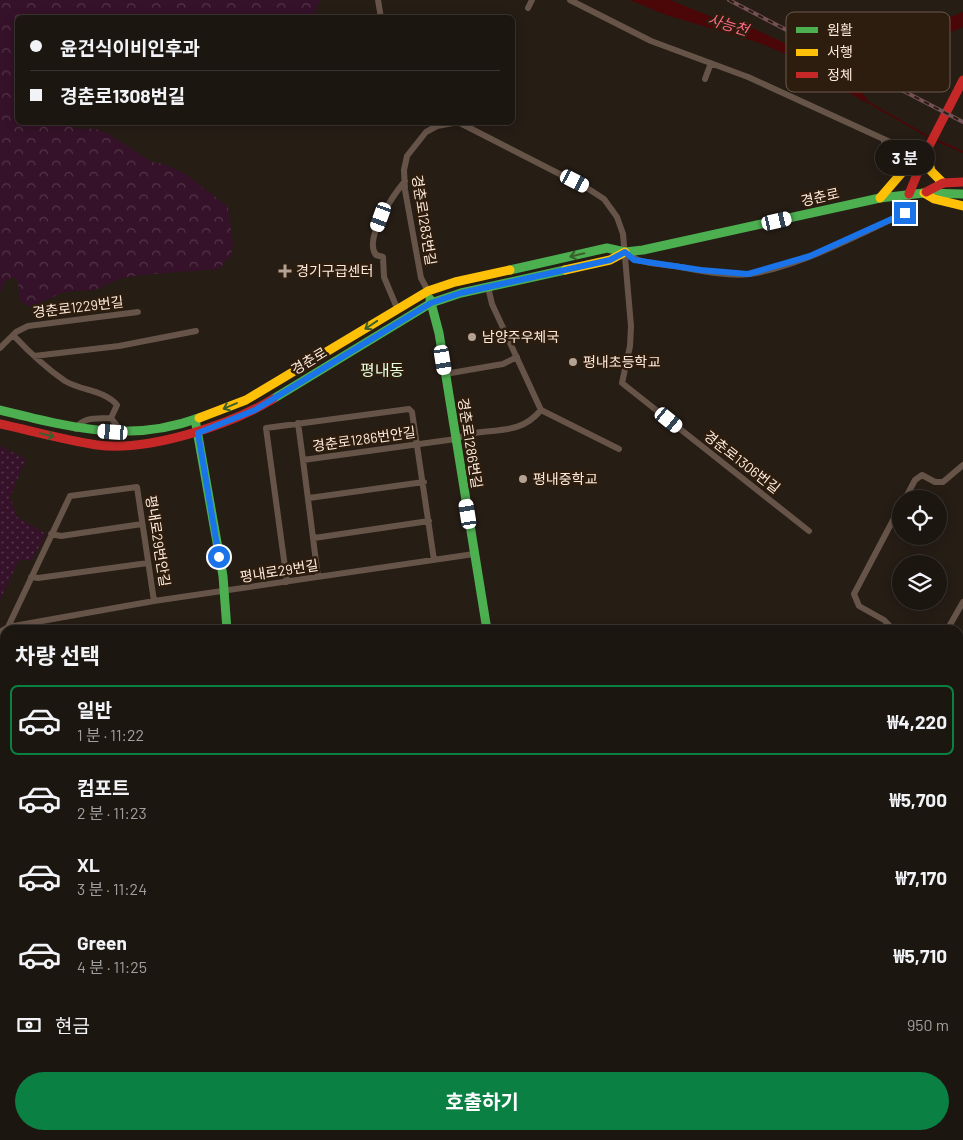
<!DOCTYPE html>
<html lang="ko">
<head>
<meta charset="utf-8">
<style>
	:root { --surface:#1c1610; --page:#29231e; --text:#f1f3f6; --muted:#a09f9f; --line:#3a3530; --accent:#0b8043 }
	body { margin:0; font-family:Barlow,"Noto Sans KR",sans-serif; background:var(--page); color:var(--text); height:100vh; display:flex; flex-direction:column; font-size:19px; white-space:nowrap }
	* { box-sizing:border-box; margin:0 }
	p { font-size:16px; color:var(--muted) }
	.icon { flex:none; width:28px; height:28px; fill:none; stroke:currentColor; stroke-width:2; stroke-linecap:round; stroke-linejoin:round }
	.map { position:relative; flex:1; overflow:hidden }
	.details { position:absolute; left:0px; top:625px; width:964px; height:515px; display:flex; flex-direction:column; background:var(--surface); border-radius:15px 15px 0 0; box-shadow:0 2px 12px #0003,0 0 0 1px var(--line) }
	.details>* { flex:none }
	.top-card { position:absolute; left:15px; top:15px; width:500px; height:110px; border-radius:8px; box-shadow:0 2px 12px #0003,0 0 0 1px var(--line); display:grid; align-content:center; height:110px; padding:0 15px; background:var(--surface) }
	.buttons { position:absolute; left:892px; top:490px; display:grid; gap:10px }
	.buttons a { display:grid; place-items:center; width:55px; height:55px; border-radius:50%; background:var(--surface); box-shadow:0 2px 12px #0003,0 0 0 1px var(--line); font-size:25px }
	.end { position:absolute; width:22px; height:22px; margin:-11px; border:6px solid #1a73e8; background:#fff; box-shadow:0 0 0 2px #fff }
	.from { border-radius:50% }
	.bubble { position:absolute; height:35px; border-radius:18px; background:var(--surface); box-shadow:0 2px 12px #0003,0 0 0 1px var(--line); font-size:16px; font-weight:700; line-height:35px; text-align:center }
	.car { position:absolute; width:15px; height:30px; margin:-15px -8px; border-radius:6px; box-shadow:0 0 4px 1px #0007; background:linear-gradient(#fff 24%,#345 0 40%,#fff 0 76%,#345 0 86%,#fff 0) }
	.top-card b { display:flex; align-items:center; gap:18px; height:48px; font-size:19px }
	.top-card b+b { border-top:1px solid var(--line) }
	.top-card i { width:12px; height:12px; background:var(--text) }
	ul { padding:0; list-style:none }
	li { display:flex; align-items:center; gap:15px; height:70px; margin:0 10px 8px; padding:0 5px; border:2px solid transparent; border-radius:8px }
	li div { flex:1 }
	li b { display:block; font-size:19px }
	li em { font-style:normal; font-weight:700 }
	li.selected { border-color:var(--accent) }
	li>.icon { width:45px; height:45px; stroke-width:1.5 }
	h2 { padding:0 15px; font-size:22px; line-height:60px }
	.pay { display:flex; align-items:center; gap:12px; height:55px; padding:0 15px; font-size:19px }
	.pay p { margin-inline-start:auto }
	.cta { display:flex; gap:10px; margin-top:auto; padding:10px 15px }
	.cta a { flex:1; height:58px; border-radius:30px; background:var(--accent); color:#fff; font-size:20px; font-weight:700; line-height:58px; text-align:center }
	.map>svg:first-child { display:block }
	.green { fill:url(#green-dots) }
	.forest { fill:url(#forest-crowns) }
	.water { fill:#4b0708 }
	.pier { fill:#261d15 }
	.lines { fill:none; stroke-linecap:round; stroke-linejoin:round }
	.stream { stroke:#4b0708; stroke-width:2 }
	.street { stroke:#675449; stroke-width:6 }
	.fast { stroke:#4caf50; stroke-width:9 }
	.slow { stroke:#ffc107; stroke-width:9 }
	.jam { stroke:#c62828; stroke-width:9 }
	.rail-casing { stroke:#734f56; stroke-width:4 }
	.rail { stroke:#2d1d0e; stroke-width:2; stroke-dasharray:5.5; stroke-linecap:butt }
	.oneway { stroke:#3b5f2c }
	.route { stroke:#1a73e8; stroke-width:6 }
	.poi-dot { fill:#b3a295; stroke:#2d1d0e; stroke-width:2 }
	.labels { text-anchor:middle; stroke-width:5; stroke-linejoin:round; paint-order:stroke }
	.street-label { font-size:14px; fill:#ffeada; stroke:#2d1d0e }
	.poi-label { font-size:14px; fill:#ffeada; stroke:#2d1d0e; text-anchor:start }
	.water-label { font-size:15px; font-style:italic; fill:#ff6888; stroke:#2d1d0e }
	.quarter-label { font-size:16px; fill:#e7ffdc; stroke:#2d1d0e }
	.key { fill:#2d1d0e; stroke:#6c5a4b; stroke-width:1 }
	.key-label { font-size:14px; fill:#ffeada }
</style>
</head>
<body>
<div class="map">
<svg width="963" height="1140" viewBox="0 0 963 1140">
	<defs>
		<pattern id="green-dots" width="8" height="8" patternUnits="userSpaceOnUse" patternTransform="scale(1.25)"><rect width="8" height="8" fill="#351229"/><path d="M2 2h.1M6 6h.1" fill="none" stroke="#533547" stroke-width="1.8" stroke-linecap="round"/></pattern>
		<pattern id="forest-crowns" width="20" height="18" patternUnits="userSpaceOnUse" patternTransform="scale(1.25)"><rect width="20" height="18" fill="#351229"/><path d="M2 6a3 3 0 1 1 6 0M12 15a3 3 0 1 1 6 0" fill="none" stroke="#533547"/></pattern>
	</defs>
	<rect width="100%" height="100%" fill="#261d15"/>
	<!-- green -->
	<path class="green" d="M0 446 26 459 10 497 17 517 46 534 32 560H19L0 600Z
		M0 892 5 893V939H2Z"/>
	<!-- forest -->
	<path class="forest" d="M0 0H320L314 17 18 18V122L65 123 75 128 96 129 105 132 152 162 164 164 187 175 228 207 233 244 231 255 219 269 141 275 119 279 95 290 65 292 30 307 20 301 18 282 15 278H11L5 282 0 292Z
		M50 1135H115L121 1140H39Z
		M371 1135H588L585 1140H371Z
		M643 1135H730V1140H644Z
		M857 1135H933L930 1140H862Z"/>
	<!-- water -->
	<path class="water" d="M630 0H670L712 17 748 26 808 54 835 57 869 51 963 12V27L877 63 843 72V75L867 98 864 102 788 55 757 42 666 15Z"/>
	<!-- pier -->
	<path class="pier" d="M780 38 808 51 835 55 855 51 881 64 846 73Z"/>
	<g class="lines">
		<!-- stream -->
		<path class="stream" d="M864 100 929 137
			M936 140 963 152"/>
		<!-- street -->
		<path class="street" d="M378 0 381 18
			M570 0 651 41 748 77 912 152 926 150
			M528 8 532 0
			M705 79 711 63
			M458 122 587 188 604 199 617 217 623 234 631 326 630 346 622 383 809 531
			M884 142 896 151 907 167
			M625 252C639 264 657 264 675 266 697 270 728 277 750 274 798 267 861 234 905 213L909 194
			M488 287 492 304 541 410 619 449
			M428 291 421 278 405 190 404 170 407 156 426 132 437 126 458 122
			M397 308 384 277 383 257 376 255C363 239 394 194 405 181
			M13 335C29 352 46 368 65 381 82 391 104 390 117 405L111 418
			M0 348 16 332 28 326 138 312
			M34 356 119 346 196 331
			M445 374 503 364 517 357
			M111 418 122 432
			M298 423 303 460
			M76 429C82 416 98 419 111 418
			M309 498 424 482
			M905 499 915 480 922 475 935 482H943L963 465
			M51 534 61 536 142 524
			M314 538 429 521
			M31 577 38 578 148 563
			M318 577 303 460 456 439C487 424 516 440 541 410
			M287 582 266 428 409 409 412 412 434 560
			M8 627 70 496 137 487 154 601
			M889 630V625L884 620 859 606 854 594 901 505
			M947 630 963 602
			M0 632 8 627 154 601 474 554
			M0 1077 5 1074
			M0 1115 5 1114"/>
		<!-- fast -->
		<path class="fast" d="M510 270 607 248 625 252 643 250 880 198 924 193 963 194
			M430 299 439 333 487 630
			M273 399 431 303 461 293 565 270
			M0 410C70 427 128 444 199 418
			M195 419 223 576 227 630
			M959 714 963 706
			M0 1008H5"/>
		<!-- slow -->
		<path class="slow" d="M927 155 931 171 943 183
			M924 193 934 199 963 206
			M880 198 905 169 925 152
			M565 270 610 260 625 252
			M199 418 246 400 428 291 455 282 510 270"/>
		<!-- jam -->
		<path class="jam" d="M926 192 943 183 963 182
			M909 194 927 150 963 80
			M0 424C32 431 65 440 97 445 148 452 230 425 273 399
			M0 882 5 881
			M959 962H963"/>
		<defs>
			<path id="rail" d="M729 0 963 122"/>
		</defs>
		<!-- rail casing -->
		<use href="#rail" class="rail-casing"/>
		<!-- rail -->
		<use href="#rail" class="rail"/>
	</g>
	<!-- one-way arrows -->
	<defs><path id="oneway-shaft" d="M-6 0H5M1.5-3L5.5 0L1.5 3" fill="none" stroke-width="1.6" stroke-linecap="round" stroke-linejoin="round" transform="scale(1.25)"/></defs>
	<g class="oneway">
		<use href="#oneway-shaft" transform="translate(577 255) rotate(167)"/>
		<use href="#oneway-shaft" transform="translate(371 325) rotate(146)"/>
		<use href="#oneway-shaft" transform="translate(230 406) rotate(157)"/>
		<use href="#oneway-shaft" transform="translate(47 435) rotate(13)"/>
	</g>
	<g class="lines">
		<!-- route -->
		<path class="route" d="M219 557 198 433 255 410 431 303 461 293 610 260 625 252 634 260 701 270 748 274 810 256 905 213"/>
	</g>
	<!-- markers -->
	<g class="poi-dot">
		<path d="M282.5 263.5h5v5h5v5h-5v5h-5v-5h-5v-5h5z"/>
		<circle cx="472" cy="337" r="5"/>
		<circle cx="573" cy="362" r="5"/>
		<circle cx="523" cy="479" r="5"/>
	</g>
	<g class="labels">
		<!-- street labels -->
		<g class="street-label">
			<text transform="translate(820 197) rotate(-13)" y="5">경춘로</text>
			<text transform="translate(424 220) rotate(81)" y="5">경춘로1283번길</text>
			<text transform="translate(78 307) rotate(-7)" y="5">경춘로1229번길</text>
			<text transform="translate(309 361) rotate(-31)" y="5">경춘로</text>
			<text transform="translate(364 439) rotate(-8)" y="5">경춘로1286번안길</text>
			<text transform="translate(470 443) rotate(81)" y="5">경춘로1286번길</text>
			<text transform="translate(742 462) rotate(38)" y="5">경춘로1306번길</text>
			<text transform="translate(158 541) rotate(81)" y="5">평내로29번안길</text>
			<text transform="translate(279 571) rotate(-9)" y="5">평내로29번길</text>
		</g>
		<!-- poi labels -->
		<g class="poi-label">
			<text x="296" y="276">경기구급센터</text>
			<text x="482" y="342">남양주우체국</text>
			<text x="583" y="367">평내초등학교</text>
			<text x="533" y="484">평내중학교</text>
		</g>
		<!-- water labels -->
		<g class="water-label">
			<text transform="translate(728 25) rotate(17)" y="5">사능천</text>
		</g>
		<!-- quarter labels -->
		<g class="quarter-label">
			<text x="382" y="376">평내동</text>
		</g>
	</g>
	<!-- legend -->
	<rect x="786" y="12" width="164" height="80" rx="8" class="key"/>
	<rect x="796" y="27" width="22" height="6" fill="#4caf50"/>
	<rect x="796" y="49" width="22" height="7" fill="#ffc107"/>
	<rect x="796" y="72" width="22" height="6" fill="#c62828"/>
	<g class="key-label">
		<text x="827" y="35">원활</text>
		<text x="827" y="57">서행</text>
		<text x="827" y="80">정체</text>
	</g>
</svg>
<div class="buttons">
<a><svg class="icon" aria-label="locate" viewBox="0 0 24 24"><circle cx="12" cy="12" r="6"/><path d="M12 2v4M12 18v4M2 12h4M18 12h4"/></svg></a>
<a><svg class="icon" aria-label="layers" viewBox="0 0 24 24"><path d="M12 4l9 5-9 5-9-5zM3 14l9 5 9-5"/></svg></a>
</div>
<i class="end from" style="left:219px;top:557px"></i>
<i class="end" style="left:905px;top:213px"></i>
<div class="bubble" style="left:875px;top:140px;width:60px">3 분</div>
<i class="car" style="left:575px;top:181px;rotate:117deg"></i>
<i class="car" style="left:381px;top:217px;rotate:200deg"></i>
<i class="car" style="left:777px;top:221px;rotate:77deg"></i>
<i class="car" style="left:443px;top:360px;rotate:171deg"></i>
<i class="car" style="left:669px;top:420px;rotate:129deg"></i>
<i class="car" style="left:113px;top:432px;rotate:274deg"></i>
<i class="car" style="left:468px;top:514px;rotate:351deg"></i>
<div class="top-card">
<b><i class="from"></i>윤건식이비인후과</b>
<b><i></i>경춘로1308번길</b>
</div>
<section class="details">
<h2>차량 선택</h2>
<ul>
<li class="selected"><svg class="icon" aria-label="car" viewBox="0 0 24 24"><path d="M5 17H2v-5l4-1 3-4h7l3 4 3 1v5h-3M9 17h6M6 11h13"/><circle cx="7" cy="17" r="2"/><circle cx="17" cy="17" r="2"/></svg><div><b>일반</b><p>1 분 · 11:22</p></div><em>₩4,220</em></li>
<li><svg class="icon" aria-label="car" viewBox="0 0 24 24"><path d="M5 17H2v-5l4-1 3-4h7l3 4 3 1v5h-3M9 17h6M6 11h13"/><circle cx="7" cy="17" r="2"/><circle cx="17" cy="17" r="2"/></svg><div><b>컴포트</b><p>2 분 · 11:23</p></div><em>₩5,700</em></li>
<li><svg class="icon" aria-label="car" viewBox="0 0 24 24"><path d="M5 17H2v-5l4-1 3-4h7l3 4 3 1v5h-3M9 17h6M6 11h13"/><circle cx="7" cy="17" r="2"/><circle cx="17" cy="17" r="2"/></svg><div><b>XL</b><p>3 분 · 11:24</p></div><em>₩7,170</em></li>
<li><svg class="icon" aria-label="car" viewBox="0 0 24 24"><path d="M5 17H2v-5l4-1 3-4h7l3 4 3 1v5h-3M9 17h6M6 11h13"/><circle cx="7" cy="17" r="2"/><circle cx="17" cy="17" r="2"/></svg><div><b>Green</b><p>4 분 · 11:25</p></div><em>₩5,710</em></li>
</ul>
<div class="pay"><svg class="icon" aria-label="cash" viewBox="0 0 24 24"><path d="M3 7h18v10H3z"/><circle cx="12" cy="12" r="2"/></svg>현금<p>950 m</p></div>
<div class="cta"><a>호출하기</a></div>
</section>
</div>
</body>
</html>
